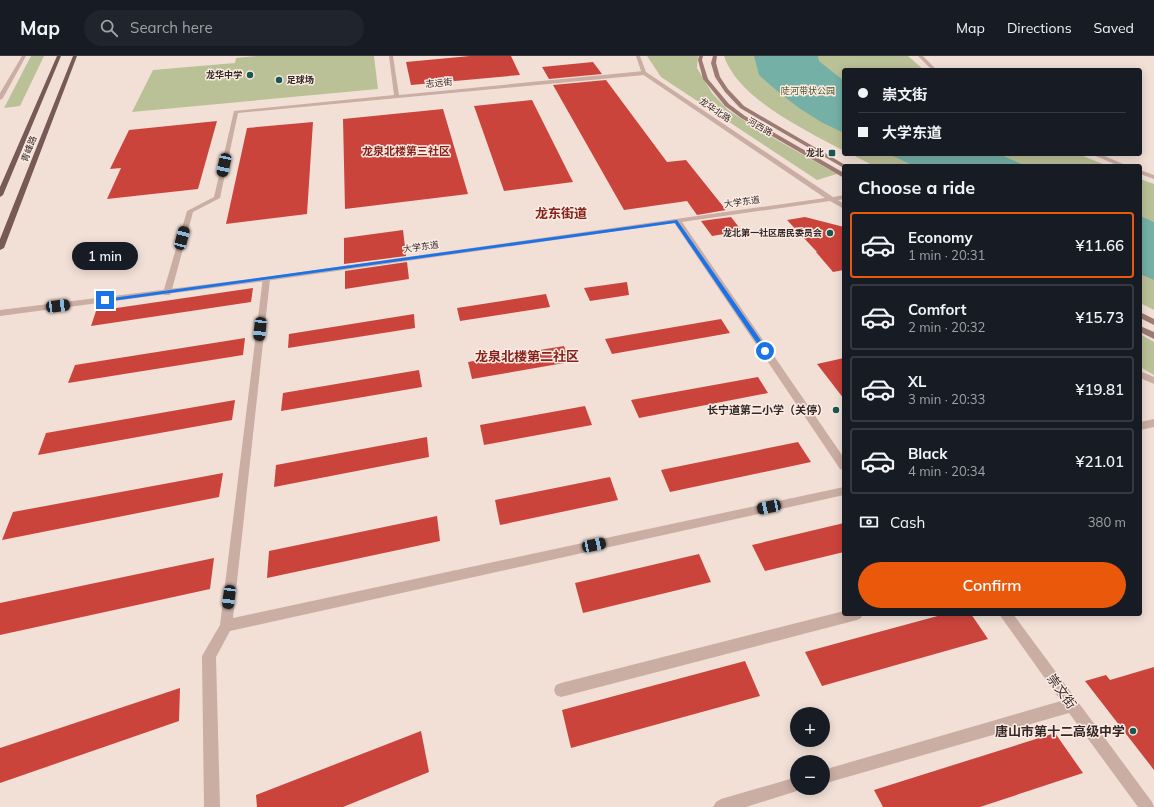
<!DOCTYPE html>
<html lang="en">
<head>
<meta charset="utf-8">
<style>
	:root { --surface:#171b24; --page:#20242c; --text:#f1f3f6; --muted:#9ea1a6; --line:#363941; --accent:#ea580c }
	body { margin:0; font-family:Mulish,"Noto Sans SC",sans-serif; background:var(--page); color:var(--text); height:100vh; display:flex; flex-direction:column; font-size:15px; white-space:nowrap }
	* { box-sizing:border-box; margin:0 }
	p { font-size:13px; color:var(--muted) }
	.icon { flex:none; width:22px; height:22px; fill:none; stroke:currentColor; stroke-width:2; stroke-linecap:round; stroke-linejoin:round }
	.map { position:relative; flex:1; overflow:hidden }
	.side { position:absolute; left:842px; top:108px; width:300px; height:452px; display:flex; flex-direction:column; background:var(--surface); border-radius:4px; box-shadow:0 2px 10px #0003 }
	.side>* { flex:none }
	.hud { position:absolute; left:842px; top:12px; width:300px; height:88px; border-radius:4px; box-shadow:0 2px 10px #0003; display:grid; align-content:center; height:88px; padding:0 16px; background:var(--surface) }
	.fabs { position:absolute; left:790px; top:651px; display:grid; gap:8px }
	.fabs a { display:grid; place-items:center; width:40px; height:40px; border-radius:50%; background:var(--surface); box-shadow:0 2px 10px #0003; font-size:20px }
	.end { position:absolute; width:18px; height:18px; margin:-9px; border:5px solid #1a73e8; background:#fff; box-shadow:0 0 0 2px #fff }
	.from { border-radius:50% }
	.bubble { position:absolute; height:28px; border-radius:14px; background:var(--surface); box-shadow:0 2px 10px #0003; font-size:13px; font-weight:600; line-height:28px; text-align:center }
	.car { position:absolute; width:12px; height:24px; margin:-12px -6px; border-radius:5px; box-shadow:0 0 3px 1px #0007; background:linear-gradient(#222 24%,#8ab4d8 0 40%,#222 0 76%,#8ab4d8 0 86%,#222 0) }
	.hud b { display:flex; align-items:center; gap:14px; height:38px; font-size:15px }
	.hud b+b { border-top:1px solid var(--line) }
	.hud i { width:10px; height:10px; background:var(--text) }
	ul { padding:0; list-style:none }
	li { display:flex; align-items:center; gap:12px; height:66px; margin:0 8px 6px; padding:0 8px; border:2px solid var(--line); border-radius:4px }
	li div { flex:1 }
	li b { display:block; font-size:15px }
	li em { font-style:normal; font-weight:600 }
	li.current { border-color:var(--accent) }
	li>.icon { width:36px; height:36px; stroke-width:1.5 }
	h2 { padding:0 16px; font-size:18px; line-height:48px }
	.pay { display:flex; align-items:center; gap:10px; height:44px; padding:0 16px; font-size:15px }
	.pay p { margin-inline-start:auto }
	.cta { display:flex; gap:8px; margin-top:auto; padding:8px 16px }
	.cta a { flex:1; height:46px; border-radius:24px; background:var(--accent); color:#fff; font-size:16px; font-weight:600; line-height:46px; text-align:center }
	header { display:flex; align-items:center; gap:24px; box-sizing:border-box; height:56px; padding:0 20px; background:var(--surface); border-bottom:1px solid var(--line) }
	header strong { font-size:19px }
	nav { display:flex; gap:22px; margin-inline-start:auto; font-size:14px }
	.search { width:280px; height:36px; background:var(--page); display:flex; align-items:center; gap:10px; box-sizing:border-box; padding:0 14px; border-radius:22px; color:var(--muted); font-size:15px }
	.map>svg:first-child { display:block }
	.green { fill:#bbc197 }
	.water { fill:#75b0a7 }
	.building { fill:#cb443c }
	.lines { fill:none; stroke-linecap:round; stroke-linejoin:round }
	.minor { fill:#caada3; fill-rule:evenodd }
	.tertiary { fill:#caada3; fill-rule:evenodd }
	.secondary { fill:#9d7b74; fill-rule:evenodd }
	.primary { fill:#775a55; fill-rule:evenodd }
	.route { fill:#1a73e8 }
	.poi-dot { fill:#195750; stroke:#faebe3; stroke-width:1.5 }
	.labels { text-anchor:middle; stroke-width:3; stroke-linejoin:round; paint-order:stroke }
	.far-poi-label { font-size:9px; font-weight:bold; fill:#342725; stroke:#faebe3; text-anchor:end }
	.far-street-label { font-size:9px; fill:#342725; stroke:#faebe3 }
	.far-park-label { font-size:9px; fill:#4c5328; stroke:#faebe3 }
	.far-quarter-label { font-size:11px; font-weight:bold; fill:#86211b; stroke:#faebe3 }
	.poi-label { font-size:11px; font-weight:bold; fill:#342725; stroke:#faebe3; text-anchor:end }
	.far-district-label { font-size:13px; font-weight:bold; fill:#86211b; stroke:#faebe3 }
	.quarter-label { font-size:13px; font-weight:bold; fill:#86211b; stroke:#faebe3 }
	.near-street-label { font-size:13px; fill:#342725; stroke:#faebe3 }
	.near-poi-label { font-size:13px; font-weight:bold; fill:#342725; stroke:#faebe3; text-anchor:end }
</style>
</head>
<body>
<header>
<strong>Map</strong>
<div class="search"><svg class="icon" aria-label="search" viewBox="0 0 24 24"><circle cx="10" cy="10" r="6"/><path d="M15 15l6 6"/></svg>Search here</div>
<nav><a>Map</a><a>Directions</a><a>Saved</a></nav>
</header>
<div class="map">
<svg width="1154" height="751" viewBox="0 0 1154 751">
	<rect width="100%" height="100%" fill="#f2e0d7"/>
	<!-- green -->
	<path class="green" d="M31 0H44L20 50 4 52Z
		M257 0H374L378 33 132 56 153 14 235 7 236 2Z
		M647 0H698L697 12 712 37 728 54 754 71 837 118 817 124 673 29 661 21Z
		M724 0H908L924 14H844V95C807 75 738 43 724 0Z
		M851 98H1078L1108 110H874Z
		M1140 123 1154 128V254L1140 247Z
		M1140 278 1154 286V319L1140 311Z"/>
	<!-- water -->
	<path class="water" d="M754 0H818L819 5 844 25V77L821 66 799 52 776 34 759 19Z
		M889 98H999L1026 110H914Z
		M1140 160 1154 166V224L1140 218Z"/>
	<!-- building -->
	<path class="building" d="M470 0H511L520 19 411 29 406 6Z
		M593 6 602 18 549 23 542 11Z
		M606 24 667 106 686 104 726 154 697 159 687 145 624 154 553 29Z
		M532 44 573 126 504 135 474 50Z
		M443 53 468 138 345 153 343 63Z
		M217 65 198 133 107 143 121 112 110 113 129 74Z
		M313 66 307 158 226 168 247 72Z
		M731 161 742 175 712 180 701 165Z
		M805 161 844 171V214L833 216 816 196H817L787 164Z
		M403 174 406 200 344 208V182Z
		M407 206 409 223 345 233V215Z
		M627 226 629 239 590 245 584 232Z
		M253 232 251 246 91 270 96 255Z
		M546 238 550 251 460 265 457 252Z
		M414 258 415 272 288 292 289 278Z
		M721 263 730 277 612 298 605 283Z
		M245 282 243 299 68 327 75 309Z
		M564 290 570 306 472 323 468 306Z
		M844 302V343L817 308Z
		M419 314 422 331 281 355 283 337Z
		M758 321 768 337 639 362 631 344Z
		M235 344 232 364 38 399 46 377Z
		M585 350 592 369 484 389 480 369Z
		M427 381 429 401 274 431 276 409Z
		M798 386 811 406 670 436 661 414Z
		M223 417 219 441 2 484 13 456Z
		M610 421 618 444 500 469 495 444Z
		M437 460 440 485 267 522 269 495Z
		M844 467V496L765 515 752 489Z
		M699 498 711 526 583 557 575 527Z
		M214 502 210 533 0 579V547Z
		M945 558H971L988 583 822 630 805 596Z
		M745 605 760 640 571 692 562 654Z
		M1154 611V714L1085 625 1106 619 1110 624Z
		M180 632 179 665 0 727V692Z
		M421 675 429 716 343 751H257L256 739Z
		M1055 677 1083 717 980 751H883L874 734Z"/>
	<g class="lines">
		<!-- minor -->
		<path class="minor" d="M22 0H26L3 42 0 44V37Z
			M389 0H393L399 39 644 15 647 17 644 19 238 57 220 142 193 156 171 237 170 239H164L163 237 187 155 214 141 234 55 394 39Z
			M674 163H680L844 402V414L840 413 673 165Z
			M263 221H266L270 223 233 562 844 431V439L230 575 216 601 220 751H204L202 600 220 569Z
			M1154 363V371L1140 374V366Z
			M844 555V558H863L861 562 857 564 561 641 556 639 554 634 556 629 561 627Z
			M999 558H1013L1152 746 1154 751H1138L1069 657 823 728V714L1061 645Z
			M797 721V732H803L797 735 746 751H713L716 746 721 743Z"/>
		<!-- tertiary -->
		<path class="tertiary" d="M636 0H640L646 16 833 141 844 139V143L838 144 844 148V153L830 145 266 225 0 260V254L266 221 825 142 642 18Z
			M918 0H923L937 14H932Z
			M1091 98H1100L1128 110H1119Z
			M1140 114 1154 119V123L1140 118Z
			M1140 315 1154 321V328L1140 322Z"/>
		<!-- secondary -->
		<path class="secondary" d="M699 0H703L702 4 708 23 729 48 745 60 844 117V122L741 62 725 50 703 23 698 4Z
			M713 0H717L716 7 720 21 728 33 744 50 847 110 842 111 740 52 725 36 715 21 711 7Z
			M1140 256 1154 263V269L1140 262Z
			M1140 270 1154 276V283L1140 276Z"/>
		<!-- primary -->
		<path class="primary" d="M57 0H61L3 139 0 141V131Z
			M73 0H77L4 192 0 194V183Z"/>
	</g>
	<!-- route -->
	<path class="route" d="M677 164 767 293V296H763L675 167 105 246 103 244 105 243Z"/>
	<!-- markers -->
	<g class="poi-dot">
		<circle cx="250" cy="19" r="4"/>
		<circle cx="279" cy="24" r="4"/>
		<rect x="828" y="93" width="8" height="8" rx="2"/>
		<circle cx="830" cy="177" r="4"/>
		<circle cx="836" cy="354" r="4"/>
		<circle cx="1133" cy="675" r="4"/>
	</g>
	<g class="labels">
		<!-- far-poi labels -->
		<g class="far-poi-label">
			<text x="242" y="22">龙华中学</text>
			<text x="287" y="27" text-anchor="start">足球场</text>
			<text x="824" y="100">龙北</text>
			<text x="822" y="180">龙北第一社区居民委员会</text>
		</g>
		<!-- far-street labels -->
		<g class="far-street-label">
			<text transform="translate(439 27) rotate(-5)" y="3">志远街</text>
			<text transform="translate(715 54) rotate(34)" y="3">龙华北路</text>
			<text transform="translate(760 71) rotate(30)" y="3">河西路</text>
			<text transform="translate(29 93) rotate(-69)" y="3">青峰路</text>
			<text transform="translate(742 146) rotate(-8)" y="3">大学东道</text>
			<text transform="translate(421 191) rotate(-8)" y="3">大学东道</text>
		</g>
		<!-- far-park labels -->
		<g class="far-park-label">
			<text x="808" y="38">陡河带状公园</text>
		</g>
		<!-- far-quarter labels -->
		<g class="far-quarter-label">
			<text x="406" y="99">龙泉北楼第三社区</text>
		</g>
		<!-- poi labels -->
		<g class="poi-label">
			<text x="828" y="358">长宁道第二小学（关停）</text>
		</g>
		<!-- far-district labels -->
		<g class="far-district-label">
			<text x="561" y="162">龙东街道</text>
		</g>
		<!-- quarter labels -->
		<g class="quarter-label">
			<text x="527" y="305">龙泉北楼第二社区</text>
		</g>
		<!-- near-street labels -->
		<g class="near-street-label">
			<text transform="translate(1062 635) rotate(54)" y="5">崇文街</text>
		</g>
		<!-- near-poi labels -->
		<g class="near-poi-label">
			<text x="1125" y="680">唐山市第十二高级中学</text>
		</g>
	</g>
</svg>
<div class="fabs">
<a>+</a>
<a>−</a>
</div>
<i class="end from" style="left:765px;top:295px"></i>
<i class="end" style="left:105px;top:244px"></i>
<div class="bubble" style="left:72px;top:186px;width:66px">1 min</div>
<i class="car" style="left:224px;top:109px;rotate:192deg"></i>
<i class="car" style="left:182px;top:182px;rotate:15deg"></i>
<i class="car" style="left:58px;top:250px;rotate:83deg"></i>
<i class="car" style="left:260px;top:273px;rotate:186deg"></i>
<i class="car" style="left:769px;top:451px;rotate:258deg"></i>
<i class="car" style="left:594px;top:489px;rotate:78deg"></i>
<i class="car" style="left:229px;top:541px;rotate:187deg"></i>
<div class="hud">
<b><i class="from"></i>崇文街</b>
<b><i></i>大学东道</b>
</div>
<section class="side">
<h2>Choose a ride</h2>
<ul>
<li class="current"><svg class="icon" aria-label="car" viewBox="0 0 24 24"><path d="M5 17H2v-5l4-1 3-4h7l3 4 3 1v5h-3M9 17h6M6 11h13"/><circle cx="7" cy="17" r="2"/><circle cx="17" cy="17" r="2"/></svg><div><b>Economy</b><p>1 min · 20:31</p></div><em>¥11.66</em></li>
<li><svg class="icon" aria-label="car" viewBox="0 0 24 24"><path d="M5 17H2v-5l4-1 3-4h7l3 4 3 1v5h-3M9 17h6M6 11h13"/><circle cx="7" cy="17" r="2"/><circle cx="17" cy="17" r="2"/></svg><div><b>Comfort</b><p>2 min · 20:32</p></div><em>¥15.73</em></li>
<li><svg class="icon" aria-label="car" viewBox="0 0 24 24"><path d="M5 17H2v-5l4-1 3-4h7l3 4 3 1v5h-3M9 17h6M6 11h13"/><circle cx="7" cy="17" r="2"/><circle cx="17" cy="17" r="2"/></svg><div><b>XL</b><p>3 min · 20:33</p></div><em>¥19.81</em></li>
<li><svg class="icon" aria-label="car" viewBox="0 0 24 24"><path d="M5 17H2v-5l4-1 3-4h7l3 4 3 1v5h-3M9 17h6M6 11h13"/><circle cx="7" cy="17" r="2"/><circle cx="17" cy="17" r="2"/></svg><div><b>Black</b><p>4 min · 20:34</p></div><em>¥21.01</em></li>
</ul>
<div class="pay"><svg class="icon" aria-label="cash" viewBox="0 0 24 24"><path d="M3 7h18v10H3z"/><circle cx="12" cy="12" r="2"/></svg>Cash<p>380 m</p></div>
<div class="cta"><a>Confirm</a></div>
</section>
</div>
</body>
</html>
